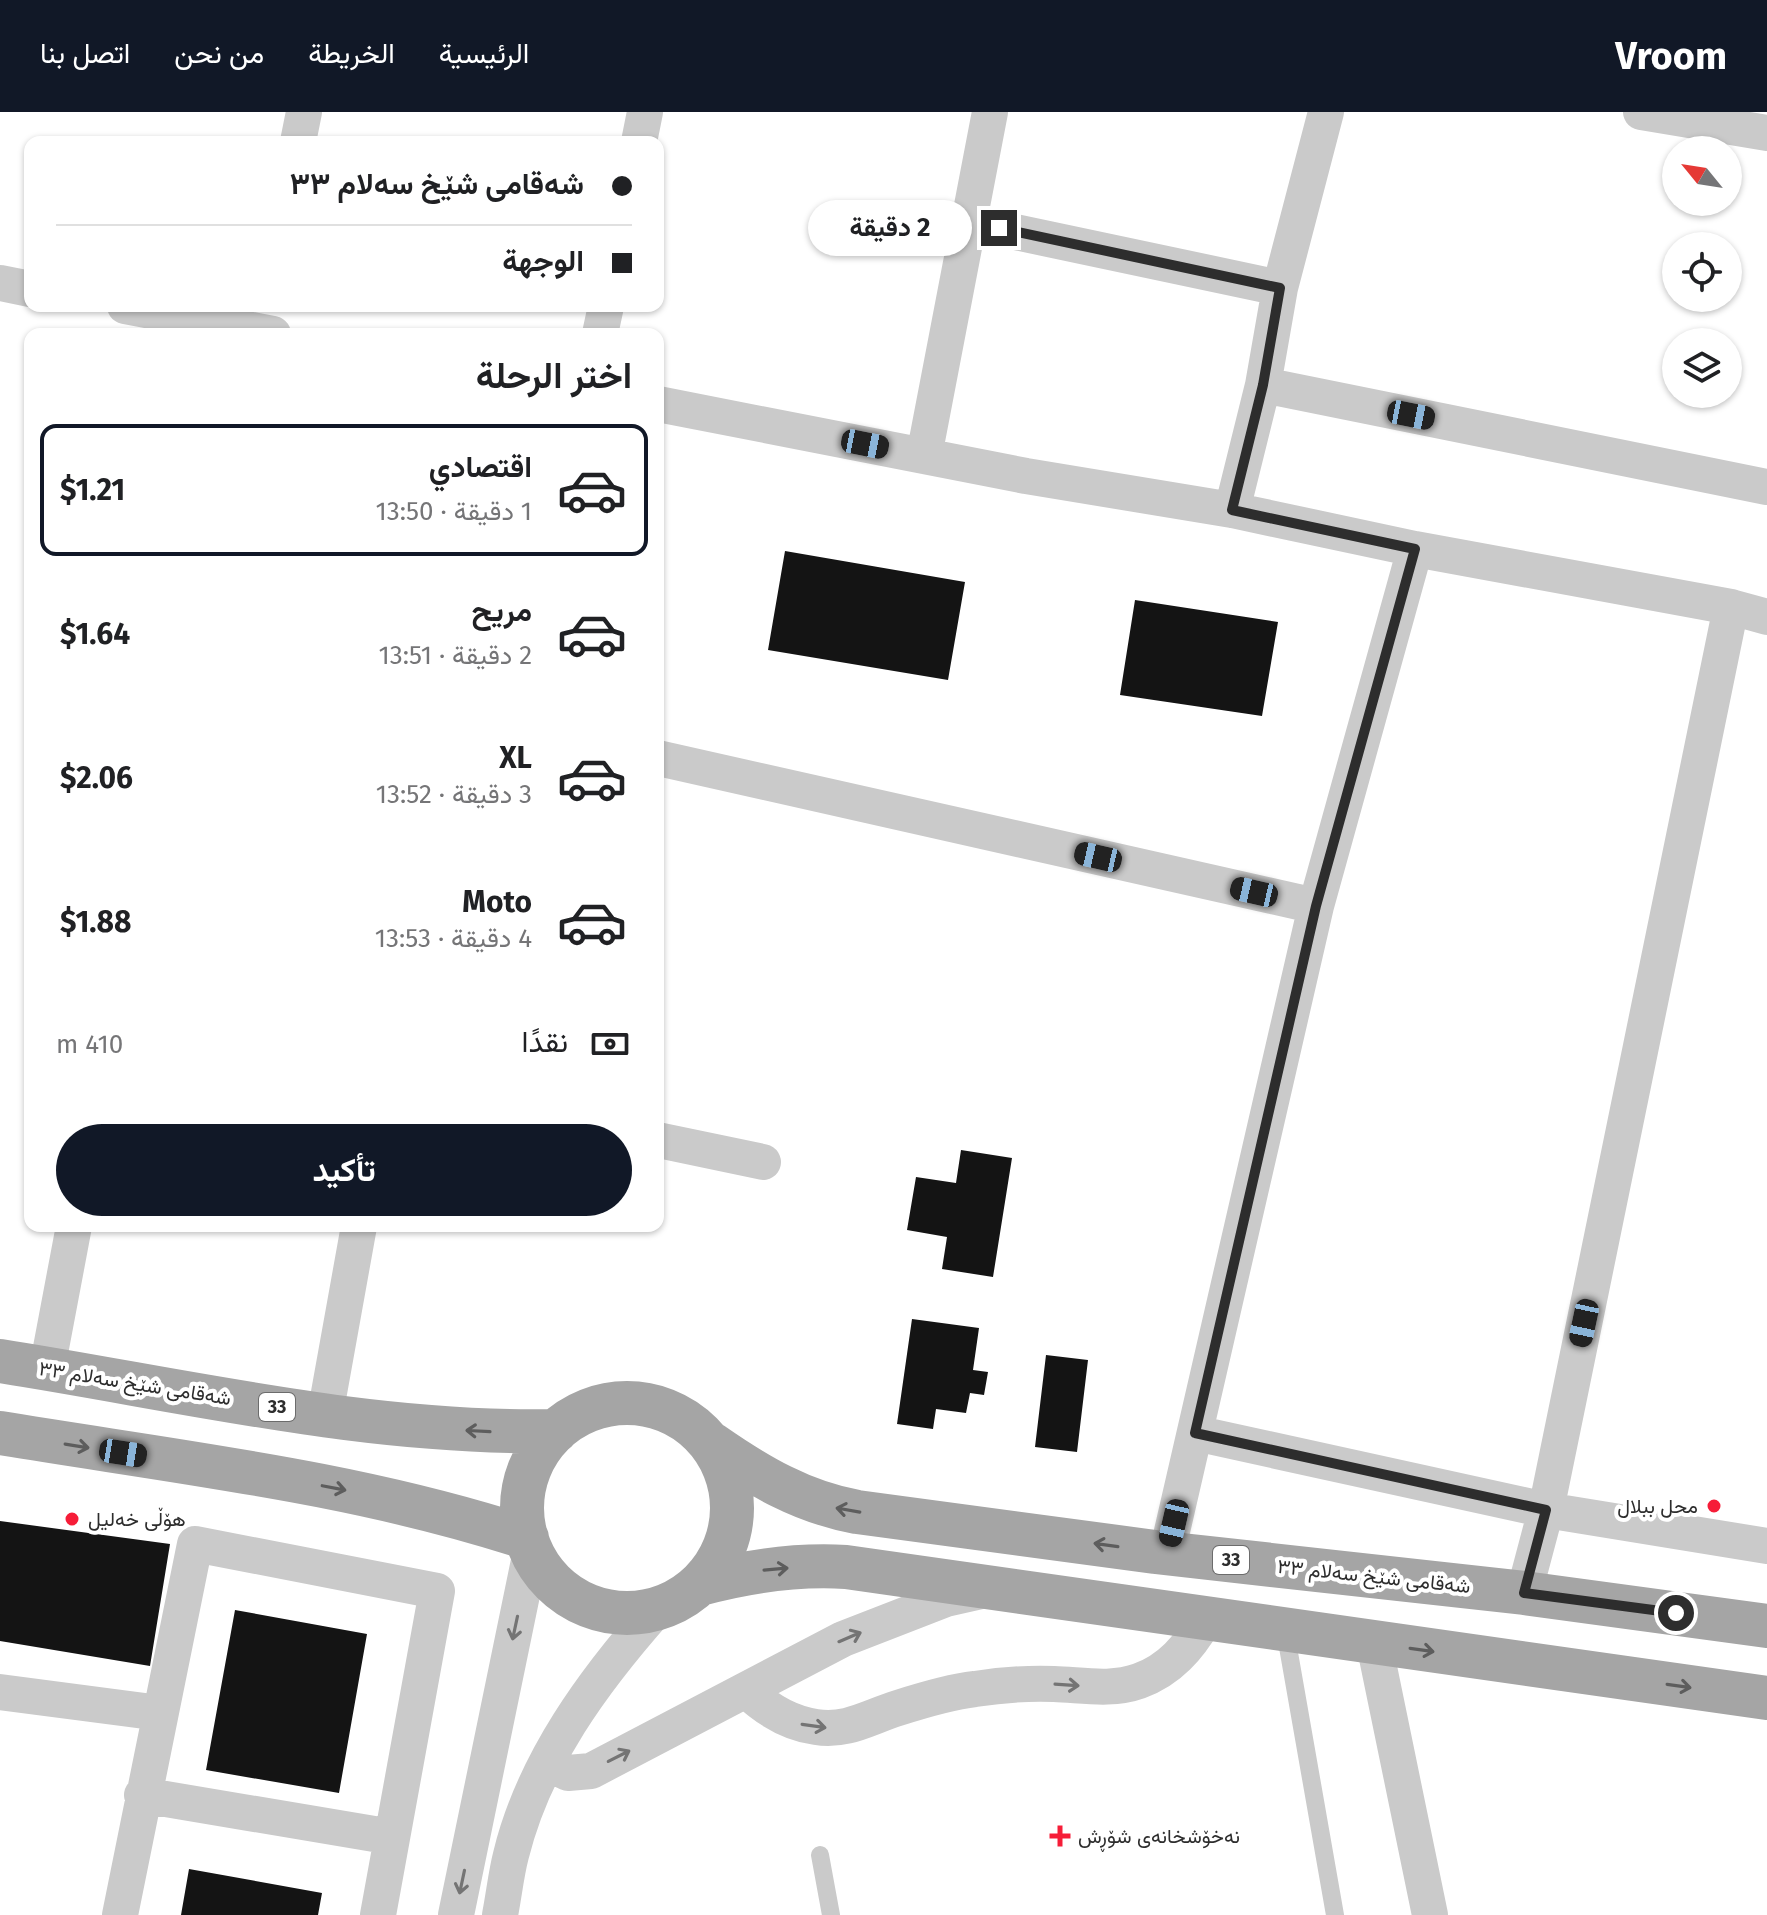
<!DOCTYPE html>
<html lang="ar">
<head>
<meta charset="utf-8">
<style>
	:root { --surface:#fff; --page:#f6f6f6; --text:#202124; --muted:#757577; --line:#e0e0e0; --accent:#111827 }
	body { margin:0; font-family:"Fira Sans",Vazirmatn,sans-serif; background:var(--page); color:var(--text); direction:rtl; height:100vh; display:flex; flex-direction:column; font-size:30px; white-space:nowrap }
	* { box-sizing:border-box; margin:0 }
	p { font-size:26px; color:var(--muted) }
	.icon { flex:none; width:44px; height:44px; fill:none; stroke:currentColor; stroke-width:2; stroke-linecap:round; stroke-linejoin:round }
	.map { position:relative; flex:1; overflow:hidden; direction:ltr }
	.sheet { position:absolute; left:24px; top:216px; width:640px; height:904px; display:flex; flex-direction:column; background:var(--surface); border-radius:16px; box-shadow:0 2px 6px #0004; direction:rtl }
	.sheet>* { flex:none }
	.top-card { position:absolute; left:24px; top:24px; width:640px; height:176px; border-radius:16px; box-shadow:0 2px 6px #0004; direction:rtl; display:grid; align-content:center; height:176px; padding:0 32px; background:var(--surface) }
	.needle { width:52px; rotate:300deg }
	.buttons { position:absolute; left:1662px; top:24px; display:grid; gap:16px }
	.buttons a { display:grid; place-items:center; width:80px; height:80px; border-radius:50%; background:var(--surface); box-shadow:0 2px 6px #0004; font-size:40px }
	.end { position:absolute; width:36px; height:36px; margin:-18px; border:10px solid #2d2d2d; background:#fff; box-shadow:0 0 0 4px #fff }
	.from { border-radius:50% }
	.bubble { position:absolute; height:56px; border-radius:28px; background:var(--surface); box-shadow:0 2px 6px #0004; font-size:26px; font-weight:700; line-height:56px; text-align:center; direction:rtl }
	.car { position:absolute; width:24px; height:48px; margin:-24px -12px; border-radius:10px; box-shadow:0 0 6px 2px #0007; background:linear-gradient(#222 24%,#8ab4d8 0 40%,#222 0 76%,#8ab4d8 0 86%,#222 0) }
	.top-card b { display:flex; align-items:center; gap:28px; height:76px; font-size:30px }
	.top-card b+b { border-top:2px solid var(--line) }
	.top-card i { width:20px; height:20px; background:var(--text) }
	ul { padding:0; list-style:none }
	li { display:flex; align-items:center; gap:24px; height:132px; margin:0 16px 12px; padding:0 16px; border:4px solid transparent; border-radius:16px }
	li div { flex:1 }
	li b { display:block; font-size:30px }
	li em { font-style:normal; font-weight:700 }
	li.current { border-color:var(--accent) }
	li>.icon { width:72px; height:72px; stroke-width:1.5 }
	h2 { padding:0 32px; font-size:36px; line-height:96px }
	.pay { display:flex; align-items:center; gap:20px; height:88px; padding:0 32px; font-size:30px }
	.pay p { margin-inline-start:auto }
	.button { display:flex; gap:16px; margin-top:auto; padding:16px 32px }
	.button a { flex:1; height:92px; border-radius:48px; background:var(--accent); color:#fff; font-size:32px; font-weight:700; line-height:92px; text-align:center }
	header { display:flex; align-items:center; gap:48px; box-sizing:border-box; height:112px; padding:0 40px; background:var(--accent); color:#fff }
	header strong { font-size:38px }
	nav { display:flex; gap:44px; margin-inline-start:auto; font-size:28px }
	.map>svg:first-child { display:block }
	.building { fill:#141414 }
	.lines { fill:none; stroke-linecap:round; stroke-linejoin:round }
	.lane { stroke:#cacaca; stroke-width:18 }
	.street { stroke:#cacaca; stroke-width:36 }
	.primary { stroke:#a5a5a5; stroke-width:44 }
	.oneway { stroke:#5d5d5d }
	.oneway2 { stroke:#747474 }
	.route { stroke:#2d2d2d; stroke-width:10 }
	.poi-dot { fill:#f61d38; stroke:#fff; stroke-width:3 }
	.labels { text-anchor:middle; stroke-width:8; stroke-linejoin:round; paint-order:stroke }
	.shield { fill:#fff; stroke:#6c6c6c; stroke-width:2 }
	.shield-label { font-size:18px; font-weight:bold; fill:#2d2d2d }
	.street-label { font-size:20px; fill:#2d2d2d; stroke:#fff }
	.poi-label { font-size:20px; fill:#2d2d2d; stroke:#fff; text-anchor:start }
</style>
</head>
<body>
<header>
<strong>Vroom</strong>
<nav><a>الرئيسية</a><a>الخريطة</a><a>من نحن</a><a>اتصل بنا</a></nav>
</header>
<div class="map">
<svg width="1767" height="1803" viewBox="0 0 1767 1803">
	<rect width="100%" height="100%" fill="#fff"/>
	<!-- building -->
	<path class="building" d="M785 439 965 470 948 568 768 538Z
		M1135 488 1278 510 1262 604 1120 583Z
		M961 1038 1012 1046 993 1165 942 1157 947 1125 907 1118 916 1065 956 1071Z
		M912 1207 979 1216 973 1258 988 1260 984 1283 970 1281 966 1301 936 1297 933 1317 897 1312Z
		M1046 1243 1088 1248 1077 1340 1035 1335Z
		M0 1409 170 1432 150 1554 0 1529Z
		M235 1498 367 1522 339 1681 206 1658Z
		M189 1757 322 1781 318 1803H181Z"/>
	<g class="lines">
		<!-- lane -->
		<path class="lane" d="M1285 1518 1335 1803
			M820 1743 831 1803"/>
		<!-- street -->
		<path class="street" d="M1641 0 1767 21
			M298 30 304 0
			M639 30 645 0
			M968 110 1280 176
			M0 171 30 177
			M125 194 273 222
			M600 222 606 194
			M1263 273 1767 375
			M658 292 1026 364 1232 398 1415 437 1731 495 1767 505
			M924 344 990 0
			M1232 398 1263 273 1280 176 1326 0
			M658 646 1316 794
			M658 1028 763 1050
			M47 1257 74 1114
			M325 1303 359 1114
			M1195 1321 1546 1398 1767 1434
			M1167 1441 1316 794 1415 437
			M1524 1481 1546 1398 1731 495
			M1374 1531 1430 1803
			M746 1578C766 1597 788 1611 816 1615 847 1620 869 1605 898 1596 923 1588 949 1580 975 1577 1001 1573 1028 1571 1054 1572 1083 1573 1111 1579 1139 1569 1170 1558 1189 1535 1205 1508
			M0 1580 160 1601
			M547 1651 568 1661 591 1659 843 1527 946 1487 986 1478
			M142 1683 392 1725
			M120 1803 195 1432 437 1479 378 1803
			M456 1803 531 1439
			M500 1803C504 1783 506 1762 511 1743 534 1649 594 1568 657 1497"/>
		<!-- primary -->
		<path class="primary" d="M0 1249C184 1278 369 1323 556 1319
			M522 1396a105 105 0 1 1 210 0a105 105 0 1 1-210 0Z
			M0 1321C176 1350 357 1370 527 1426
			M712 1332C758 1364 802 1390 857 1400L1155 1440 1524 1481 1767 1514
			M700 1472C748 1459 795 1452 846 1455L1767 1586"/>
	</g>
	<!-- one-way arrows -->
	<defs><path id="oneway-shaft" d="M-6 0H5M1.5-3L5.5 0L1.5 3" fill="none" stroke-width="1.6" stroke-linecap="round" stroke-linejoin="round" transform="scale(2)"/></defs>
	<g class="oneway">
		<use href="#oneway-shaft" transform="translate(478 1319) rotate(-177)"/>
		<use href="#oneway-shaft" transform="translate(77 1334) rotate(9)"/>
		<use href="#oneway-shaft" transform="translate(334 1376) rotate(11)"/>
		<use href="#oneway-shaft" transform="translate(848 1398) rotate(-170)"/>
		<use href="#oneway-shaft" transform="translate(1106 1433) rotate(-172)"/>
		<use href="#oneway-shaft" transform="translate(776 1457) rotate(-5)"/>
		<use href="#oneway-shaft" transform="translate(1422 1538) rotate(8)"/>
		<use href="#oneway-shaft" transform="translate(1679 1574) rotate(8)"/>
	</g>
	<g class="oneway2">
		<use href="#oneway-shaft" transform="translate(515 1516) rotate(102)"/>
		<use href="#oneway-shaft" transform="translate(850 1525) rotate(-23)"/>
		<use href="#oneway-shaft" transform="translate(1067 1573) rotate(4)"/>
		<use href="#oneway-shaft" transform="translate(814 1614) rotate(8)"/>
		<use href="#oneway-shaft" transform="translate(619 1644) rotate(-27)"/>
		<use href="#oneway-shaft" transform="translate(462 1770) rotate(102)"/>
	</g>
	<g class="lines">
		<!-- route -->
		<path class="route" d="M999 116 1280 176 1263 273 1232 398 1415 437 1316 794 1195 1321 1546 1398 1524 1481 1676 1501"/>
	</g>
	<!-- markers -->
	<g class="poi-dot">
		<circle cx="1714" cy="1394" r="8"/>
		<circle cx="72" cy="1407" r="8"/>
		<path d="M1056 1712h8v8h8v8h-8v8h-8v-8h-8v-8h8z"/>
	</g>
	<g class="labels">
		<!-- shield labels -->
		<g class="shield">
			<rect x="259" y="1281" width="36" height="28" rx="6"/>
			<rect x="1213" y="1434" width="36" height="28" rx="6"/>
		</g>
		<g class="shield-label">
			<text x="277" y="1301">33</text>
			<text x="1231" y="1454">33</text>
		</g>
		<!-- street labels -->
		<g class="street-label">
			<text transform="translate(135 1271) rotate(9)" y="7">شەقامی شێخ سەلام ٣٣</text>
			<text transform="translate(1374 1464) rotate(6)" y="7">شەقامی شێخ سەلام ٣٣</text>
		</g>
		<!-- poi labels -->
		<g class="poi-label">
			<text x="1698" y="1401" text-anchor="end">محل ببلال</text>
			<text x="88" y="1414">هۆڵی خەلیل</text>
			<text x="1078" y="1731">نەخۆشخانەی شۆڕش</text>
		</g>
	</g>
</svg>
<div class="buttons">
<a><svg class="needle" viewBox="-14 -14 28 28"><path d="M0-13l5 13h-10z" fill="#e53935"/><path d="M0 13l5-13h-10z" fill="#757577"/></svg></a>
<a><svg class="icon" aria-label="locate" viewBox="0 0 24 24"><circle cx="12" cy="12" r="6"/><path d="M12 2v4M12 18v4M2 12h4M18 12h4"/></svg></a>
<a><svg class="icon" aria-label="layers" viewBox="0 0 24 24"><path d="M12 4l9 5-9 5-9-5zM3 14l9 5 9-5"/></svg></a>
</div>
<i class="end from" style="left:1676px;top:1501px"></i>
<i class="end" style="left:999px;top:116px"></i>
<div class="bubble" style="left:808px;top:88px;width:164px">2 دقيقة</div>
<i class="car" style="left:1411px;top:303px;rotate:101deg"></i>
<i class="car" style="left:865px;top:332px;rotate:101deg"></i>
<i class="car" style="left:1098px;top:745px;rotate:283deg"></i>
<i class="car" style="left:1254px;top:780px;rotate:283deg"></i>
<i class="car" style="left:1584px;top:1211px;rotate:192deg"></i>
<i class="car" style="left:123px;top:1341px;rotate:99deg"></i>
<i class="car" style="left:1174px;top:1411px;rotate:193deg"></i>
<div class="top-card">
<b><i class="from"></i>شەقامی شێخ سەلام ٣٣</b>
<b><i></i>الوجهة</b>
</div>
<section class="sheet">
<h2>اختر الرحلة</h2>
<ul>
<li class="current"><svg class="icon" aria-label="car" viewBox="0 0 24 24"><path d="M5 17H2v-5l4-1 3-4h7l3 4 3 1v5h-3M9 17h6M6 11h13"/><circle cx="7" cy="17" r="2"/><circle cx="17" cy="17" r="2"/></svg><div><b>اقتصادي</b><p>1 دقيقة · 13:50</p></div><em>$1.21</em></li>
<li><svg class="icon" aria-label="car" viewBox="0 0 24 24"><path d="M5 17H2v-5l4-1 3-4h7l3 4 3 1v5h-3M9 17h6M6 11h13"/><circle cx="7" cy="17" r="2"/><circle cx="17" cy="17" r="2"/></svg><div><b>مريح</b><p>2 دقيقة · 13:51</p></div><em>$1.64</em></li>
<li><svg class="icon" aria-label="car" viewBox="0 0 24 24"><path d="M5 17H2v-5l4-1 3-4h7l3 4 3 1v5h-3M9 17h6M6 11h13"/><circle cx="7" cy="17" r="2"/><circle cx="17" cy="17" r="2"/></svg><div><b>XL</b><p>3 دقيقة · 13:52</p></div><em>$2.06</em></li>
<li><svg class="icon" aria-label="car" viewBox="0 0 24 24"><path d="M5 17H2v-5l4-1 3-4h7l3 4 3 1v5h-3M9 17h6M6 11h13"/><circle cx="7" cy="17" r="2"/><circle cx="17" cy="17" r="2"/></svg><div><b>Moto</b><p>4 دقيقة · 13:53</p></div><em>$1.88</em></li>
</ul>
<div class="pay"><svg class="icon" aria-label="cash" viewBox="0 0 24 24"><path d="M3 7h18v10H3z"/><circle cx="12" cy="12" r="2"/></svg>نقدًا<p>410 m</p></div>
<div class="button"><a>تأكيد</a></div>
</section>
</div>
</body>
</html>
